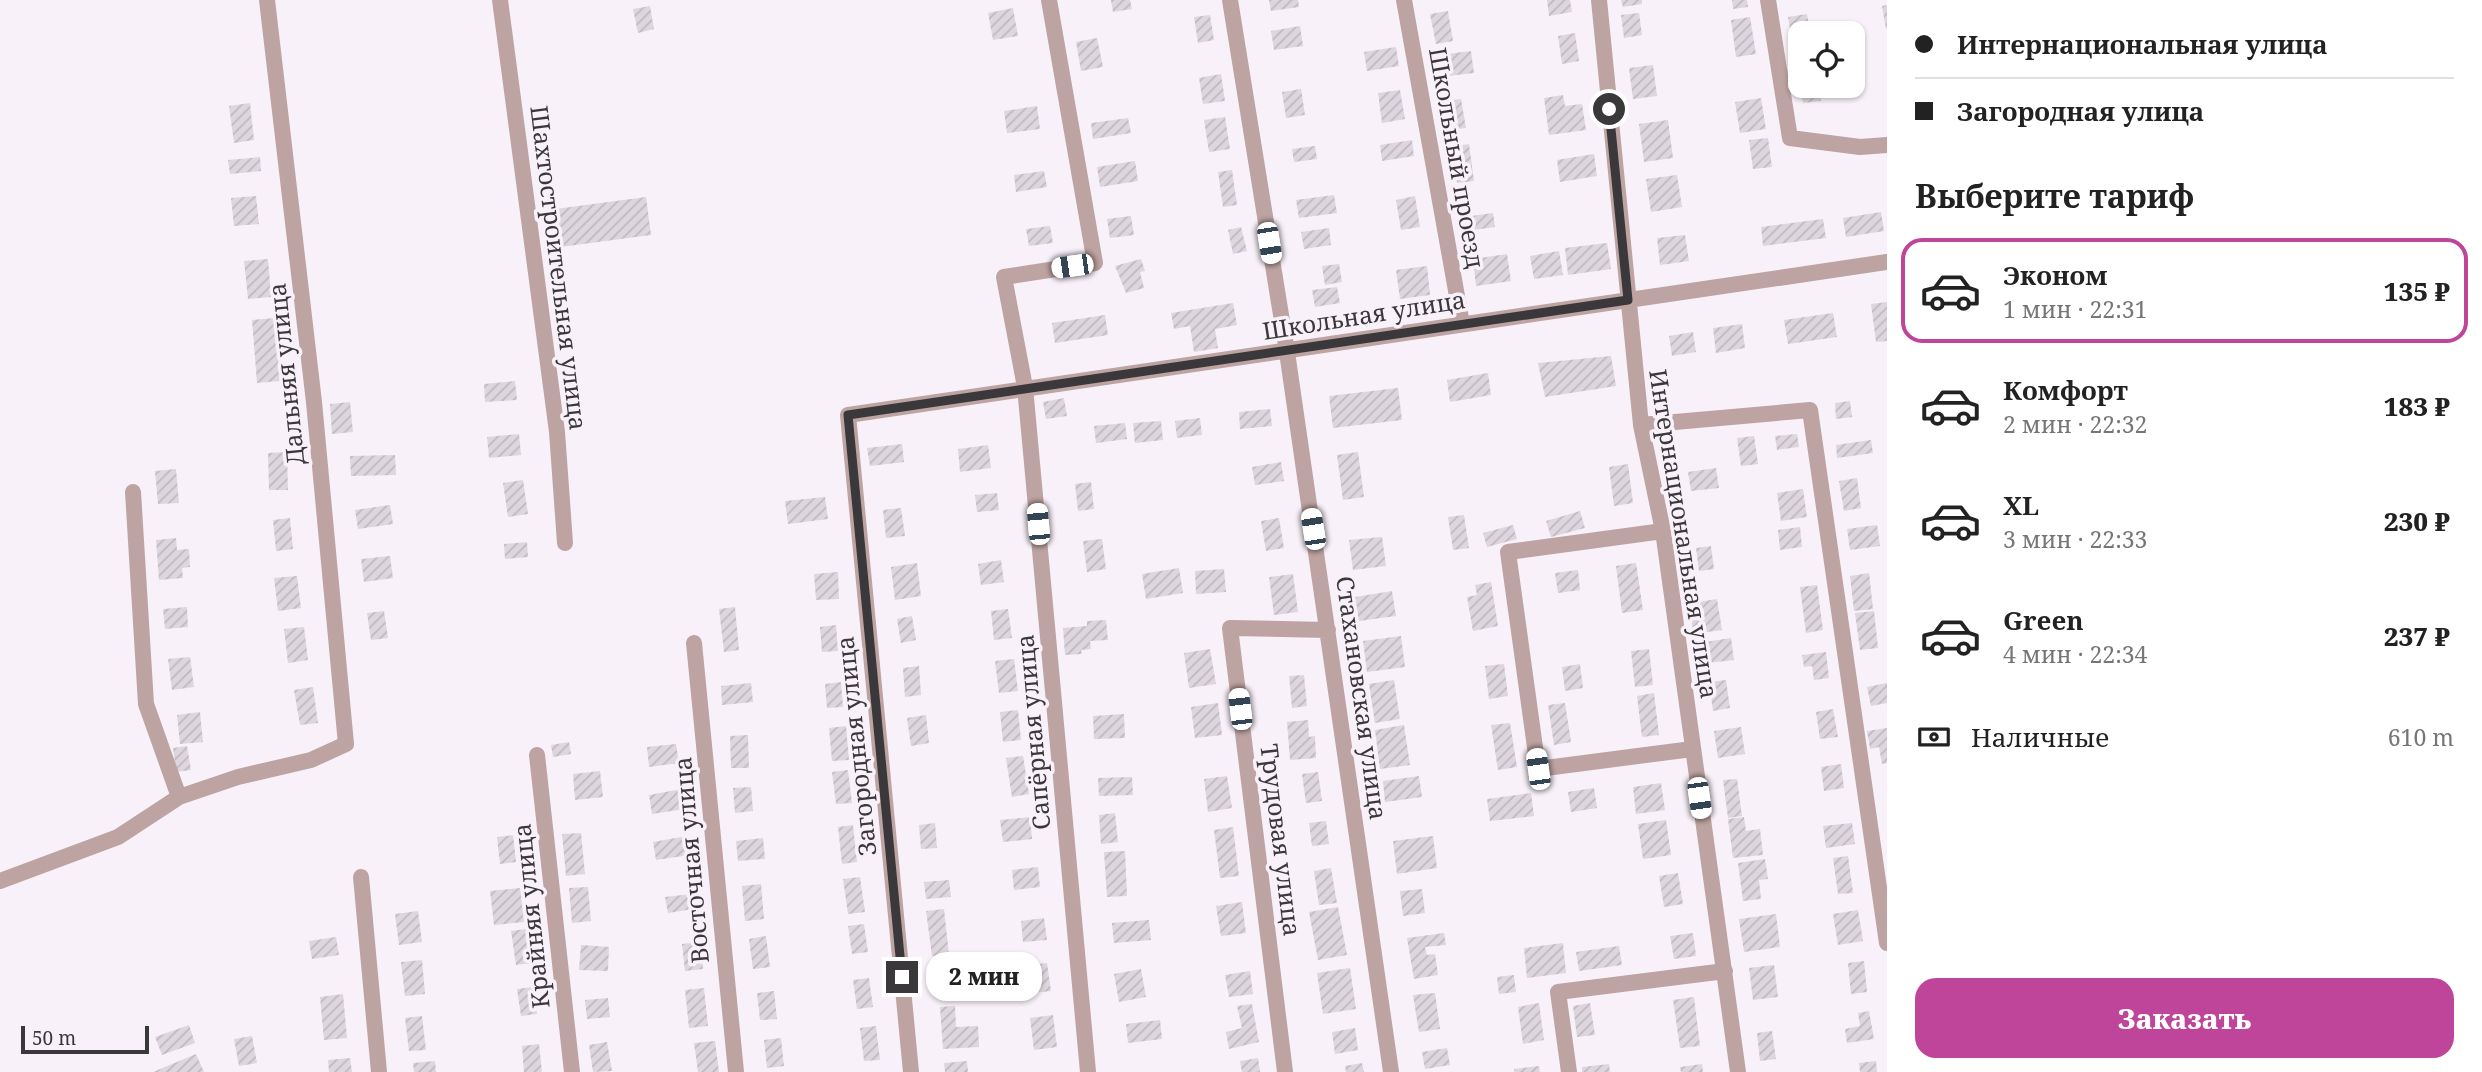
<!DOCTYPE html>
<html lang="ru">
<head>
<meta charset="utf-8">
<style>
	:root { --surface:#fff; --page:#f2f2f2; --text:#222; --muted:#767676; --line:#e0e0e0; --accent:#be4599 }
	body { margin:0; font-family:"Noto Serif",serif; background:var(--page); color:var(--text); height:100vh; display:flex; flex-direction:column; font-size:26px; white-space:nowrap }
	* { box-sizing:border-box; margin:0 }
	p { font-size:23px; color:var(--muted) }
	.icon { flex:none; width:38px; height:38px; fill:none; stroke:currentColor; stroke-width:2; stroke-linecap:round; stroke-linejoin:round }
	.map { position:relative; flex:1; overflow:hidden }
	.panel { display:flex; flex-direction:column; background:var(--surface); width:595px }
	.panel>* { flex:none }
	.guide { display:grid; align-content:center; height:154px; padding:0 28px; background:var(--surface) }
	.fabs { position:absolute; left:1788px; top:21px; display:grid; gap:14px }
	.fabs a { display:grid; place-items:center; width:77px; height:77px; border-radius:14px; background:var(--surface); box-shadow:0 2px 5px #0004; font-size:35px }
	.scale { position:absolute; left:21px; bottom:18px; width:128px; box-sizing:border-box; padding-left:7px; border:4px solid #3b383b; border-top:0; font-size:19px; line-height:24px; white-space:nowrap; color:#3b383b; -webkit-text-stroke:5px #f9f1f9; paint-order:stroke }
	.end { position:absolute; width:32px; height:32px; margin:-16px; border:9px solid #3b383b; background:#fff; box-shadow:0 0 0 4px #fff }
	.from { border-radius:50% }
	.bubble { position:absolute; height:49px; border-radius:21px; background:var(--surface); box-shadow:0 2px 5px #0004; font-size:23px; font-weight:800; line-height:49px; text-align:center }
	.car { position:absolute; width:21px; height:42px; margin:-21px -10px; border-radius:9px; box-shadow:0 0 5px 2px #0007; background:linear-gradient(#fff 24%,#345 0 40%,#fff 0 76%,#345 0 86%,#fff 0) }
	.guide b { display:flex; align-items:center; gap:24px; height:66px; font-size:26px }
	.guide b+b { border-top:2px solid var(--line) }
	.guide i { width:18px; height:18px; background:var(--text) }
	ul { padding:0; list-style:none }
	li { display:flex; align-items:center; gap:21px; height:105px; margin:0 14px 10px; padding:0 14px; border:4px solid transparent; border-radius:21px }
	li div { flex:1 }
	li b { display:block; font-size:26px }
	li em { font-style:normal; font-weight:800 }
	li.selected { border-color:var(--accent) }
	li>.icon { width:63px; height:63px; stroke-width:1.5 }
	h2 { padding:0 28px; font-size:32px; line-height:84px }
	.pay { display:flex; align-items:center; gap:18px; height:77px; padding:0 28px; font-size:26px }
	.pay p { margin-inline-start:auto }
	.primary-button { display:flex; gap:14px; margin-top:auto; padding:14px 28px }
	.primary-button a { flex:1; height:80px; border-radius:21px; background:var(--accent); color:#fff; font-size:28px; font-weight:800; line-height:80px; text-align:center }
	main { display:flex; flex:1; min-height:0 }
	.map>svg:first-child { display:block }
	.building { fill:url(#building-hatch) }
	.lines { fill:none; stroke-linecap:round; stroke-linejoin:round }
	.minor { stroke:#bda3a1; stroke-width:16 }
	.route { stroke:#3b383b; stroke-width:9 }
	.labels { text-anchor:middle; stroke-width:7; stroke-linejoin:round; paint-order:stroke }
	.street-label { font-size:24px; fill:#3b383b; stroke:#f9f1f9 }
</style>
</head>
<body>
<main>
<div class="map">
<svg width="1887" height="1072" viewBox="0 0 1887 1072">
	<defs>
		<pattern id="building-hatch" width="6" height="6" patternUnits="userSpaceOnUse" patternTransform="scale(1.75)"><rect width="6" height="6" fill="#ded6de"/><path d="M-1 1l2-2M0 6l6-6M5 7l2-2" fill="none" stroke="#bfb8bf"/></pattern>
	</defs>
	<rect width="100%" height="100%" fill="#f9f1f9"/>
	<!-- building -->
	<path class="building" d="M1111 0H1130L1132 9 1113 12Z
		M1269 0H1298L1299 7 1271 11Z
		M1547 0H1570L1572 12 1549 16Z
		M1621 0H1642V4L1623 7Z
		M1732 0H1747L1748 7 1733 9Z
		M1887 5V29H1886L1882 6Z
		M650 6 654 29 638 33 633 9Z
		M1013 8 1018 36 993 40 988 13Z
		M1448 11 1453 41 1436 44 1430 14Z
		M1639 13 1642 35 1624 38 1621 15Z
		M1807 14 1810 33H1801V41L1792 42 1788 17Z
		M1210 15 1214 40 1198 43 1194 17Z
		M1750 17 1756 54 1736 57 1731 20Z
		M1300 26 1303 46 1274 50 1271 31Z
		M1575 33 1579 61 1562 64 1558 36Z
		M1097 38 1103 67 1081 71 1076 42Z
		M1396 47 1399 66 1367 71 1364 52Z
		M1471 51 1474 73 1440 77 1438 55Z
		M1653 65 1657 96 1633 99 1629 68Z
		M1221 74 1225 101 1203 104 1199 78Z
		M1801 86H1819L1821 101 1803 103Z
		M1301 89 1305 115 1286 118 1282 92Z
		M1400 90 1405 119 1382 123 1378 93Z
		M1563 95 1565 106 1582 104 1586 130 1549 135 1544 98Z
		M1761 98 1766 129 1740 133 1735 102Z
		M1461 99 1466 128 1449 130 1445 101Z
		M250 103 254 140 234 143 229 106Z
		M1037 106 1040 129 1007 133 1004 111Z
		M1225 117 1230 149 1209 152 1204 120Z
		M1128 118 1131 133 1093 139 1091 123Z
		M1668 120 1673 158 1644 162 1639 124Z
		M1768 138 1772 167 1753 169 1749 140Z
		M1412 140 1414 156 1382 161 1380 145Z
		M1469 144 1474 181 1457 183 1452 147Z
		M1315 146 1317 159 1294 162 1292 149Z
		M1594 154 1597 176 1560 182 1557 160Z
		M260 157 261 171 230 174 228 160Z
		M1135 161 1138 181 1100 187 1097 167Z
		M1232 170 1237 205 1223 207 1218 172Z
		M1044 171 1047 187 1016 192 1014 175Z
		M1677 175 1682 207 1651 212 1646 179Z
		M1334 195 1337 213 1299 218 1296 200Z
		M256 196 259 224 234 226 231 198Z
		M1415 196 1420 227 1401 230 1396 200Z
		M646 197 651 235 553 248 548 210Z
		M1881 212 1884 231 1846 237 1843 218Z
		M1493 213 1495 227 1466 231 1464 217Z
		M1131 216 1134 235 1110 238 1107 219Z
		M1823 219 1826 238 1763 246 1761 227Z
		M1050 226 1053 243 1029 246 1026 229Z
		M1241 227 1247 251 1233 254 1228 230Z
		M1329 228 1331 245 1304 249 1301 232Z
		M1685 235 1689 261 1660 265 1657 238Z
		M1607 243 1611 269 1568 275 1565 248Z
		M1559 251 1563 275 1534 279 1530 256Z
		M1507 254 1511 281 1476 286 1473 259Z
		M268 259 271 297 248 299 244 261Z
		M1141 259 1145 271 1140 272 1144 288 1126 293 1115 266Z
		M1339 264 1342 282 1325 285 1322 266Z
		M1427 266 1430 295 1400 299 1396 270Z
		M1337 287 1340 303 1315 307 1312 290Z
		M1887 302V341L1876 342 1871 304Z
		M1233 303 1237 325 1215 329 1218 348 1194 352 1190 326 1174 329 1171 313Z
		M1833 313 1837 337 1788 344 1784 320Z
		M1105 315 1108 335 1055 343 1052 323Z
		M275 318 280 381 257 383 252 320Z
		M1742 324 1745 348 1716 353 1713 328Z
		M1693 332 1696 352 1672 356 1669 336Z
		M1611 356 1616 386 1545 397 1538 363Z
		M1488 373 1491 395 1450 402 1447 380Z
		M515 381 517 400 485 402 484 384Z
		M1398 388 1402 420 1333 428 1329 396Z
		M1064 398 1067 416 1046 419 1043 402Z
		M1850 401 1852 417 1836 419 1835 403Z
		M350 402 353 432 332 434 330 404Z
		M1270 409 1272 426 1240 429 1239 412Z
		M1200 418 1202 435 1177 438 1175 421Z
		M1161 421 1163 440 1135 443 1133 423Z
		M1125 423 1127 439 1096 443 1094 426Z
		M519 434 521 455 489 458 487 437Z
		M1797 434 1799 447 1777 450 1775 436Z
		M1754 436 1758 464 1741 466 1737 438Z
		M1871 440 1873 453 1837 458 1836 445Z
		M902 444 904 462 870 466 867 448Z
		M988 445 991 468 960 472 958 449Z
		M287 452 288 490H269L268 453Z
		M1358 452 1364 497 1343 500 1337 455Z
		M395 455 396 475 351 476 350 456Z
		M1281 462 1284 481 1255 485 1252 467Z
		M1628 464 1633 503 1614 506 1609 467Z
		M1716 468 1719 488 1691 491 1688 472Z
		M176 469 179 503 158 504 155 471Z
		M1857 478 1861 508 1844 511 1839 481Z
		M523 480 528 514 508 517 503 483Z
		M1091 482 1094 509 1078 511 1075 484Z
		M1803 489 1807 517 1781 521 1777 493Z
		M997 493 999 510 977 512 975 495Z
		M825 497 828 519 788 524 785 501Z
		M390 505 393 524 358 529 355 510Z
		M901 508 905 536 886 538 883 510Z
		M1580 511 1585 528 1551 537 1546 521Z
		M1464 515 1469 548 1453 550 1448 517Z
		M290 518 293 549 276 551 273 520Z
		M1279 518 1284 548 1266 551 1261 521Z
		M1513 525 1517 539 1487 547 1483 533Z
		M1877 525 1880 546 1850 550 1847 529Z
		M1800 527 1802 547 1780 550 1778 530Z
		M1382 537 1386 566 1353 570 1349 540Z
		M176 538 177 550 189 549 190 567 182 568 183 578 159 580 156 540Z
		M1102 539 1106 569 1087 572 1083 541Z
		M527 542 528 557 505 559 504 544Z
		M1711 546 1714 569 1699 571 1696 548Z
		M390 556 393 578 364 582 361 559Z
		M1001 560 1004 582 981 585 978 564Z
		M917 563 921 596 895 600 891 567Z
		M1636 563 1643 610 1622 613 1616 566Z
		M1179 568 1183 593 1146 599 1142 574Z
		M1224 569 1226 592 1196 594 1195 571Z
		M1578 570 1580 590 1558 593 1555 573Z
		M838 572 839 599 816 600 814 574Z
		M1869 573 1873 609 1854 611 1850 576Z
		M1293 574 1298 612 1274 615 1269 577Z
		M297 576 301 608 278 611 274 578Z
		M1491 582 1498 626 1473 631 1467 597 1477 595 1475 585Z
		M1817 585 1823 630 1806 633 1800 587Z
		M1392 591 1396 616 1359 621 1355 597Z
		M1717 599 1722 630 1693 634 1691 616 1700 615 1698 602Z
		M187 607 188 627 165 629 163 609Z
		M735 607 739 650 724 652 719 609Z
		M1008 609 1012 638 994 640 991 611Z
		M384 611 388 638 371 640 367 613Z
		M1874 611 1878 648 1860 650 1855 613Z
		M912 616 916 640 901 643 897 619Z
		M1106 620 1108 640 1090 641 1091 649 1081 650 1082 654 1065 655 1063 628 1087 626V621Z
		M836 625 838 651 822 652 820 627Z
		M304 627 308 660 288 663 284 629Z
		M1401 636 1405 667 1367 672 1363 641Z
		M1731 638 1734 660 1708 663 1705 642Z
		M1210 649 1216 684 1189 688 1184 653Z
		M1649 649 1653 685 1635 687 1631 651Z
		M1826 652 1829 678 1814 680 1812 666 1804 667 1802 655Z
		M190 657 194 687 172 690 168 659Z
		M1014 659 1018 691 999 693 995 661Z
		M1504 664 1508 696 1489 699 1485 666Z
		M1580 664 1583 688 1565 691 1562 667Z
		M919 666 921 695 905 697 903 668Z
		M1304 675 1307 706 1292 708 1289 676Z
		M1394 680 1400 719 1375 723 1369 684Z
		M1726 680 1730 708 1713 711 1709 682Z
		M841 682 843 707 827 708 825 684Z
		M751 683 753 702 722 705 721 686Z
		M1887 683V703L1871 706 1867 687Z
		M313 687 318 723 300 725 294 690Z
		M1654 693 1659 735 1642 737 1637 696Z
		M1218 703 1222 735 1195 738 1191 707Z
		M1565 703 1571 742 1554 745 1548 705Z
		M1833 709 1838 737 1820 739 1816 712Z
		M1018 710 1021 740 1003 742 1000 712Z
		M200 712 203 742 180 744 177 715Z
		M1124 714 1125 738 1094 739 1093 716Z
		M926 715 929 743 911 746 907 718Z
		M1308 720 1309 737 1315 736 1316 758 1290 760 1287 722Z
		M1510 723 1517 767 1498 770 1491 725Z
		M1404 725 1410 765 1380 769 1375 730Z
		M846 726 849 760 832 761 829 728Z
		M1741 727 1745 754 1718 758 1714 731Z
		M1887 728V763L1882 764 1879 747 1870 749 1867 731Z
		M748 735 749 768H731L730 736Z
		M569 742 571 754 553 757 551 745Z
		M676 744 679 763 649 767 647 747Z
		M187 746 191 770 176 772 173 748Z
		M1023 756 1029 794 1012 797 1006 758Z
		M1841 764 1844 788 1824 791 1821 767Z
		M848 770 852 803 836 804 832 772Z
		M600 771 603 797 575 800 573 774Z
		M1318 772 1322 801 1306 803 1302 774Z
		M1227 776 1232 808 1208 812 1204 779Z
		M1419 776 1422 797 1385 802 1383 781Z
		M1132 777 1133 795 1099 796 1098 778Z
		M1737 779 1742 816 1728 818 1723 780Z
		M1661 783 1665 810 1636 814 1633 787Z
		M751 787 753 811 735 813 733 788Z
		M1594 788 1597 808 1571 812 1568 792Z
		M682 789 685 809 652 814 649 795Z
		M1531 793 1534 816 1490 821 1487 799Z
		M1115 813 1118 842 1101 844 1099 815Z
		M1030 817 1032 839 1003 842 1000 820Z
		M1744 817 1746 831 1760 829 1763 855 1733 858 1728 819Z
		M1666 820 1671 855 1643 859 1638 824Z
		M1326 821 1329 844 1312 846 1309 823Z
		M935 823 937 848 921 849 919 825Z
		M1852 823 1855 844 1826 848 1823 826Z
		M853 825 857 862 842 864 838 827Z
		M1233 827 1239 876 1220 878 1214 830Z
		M581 833 585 874 566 876 562 834Z
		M513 835 516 862 500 864 497 837Z
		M687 836 690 855 656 860 653 842Z
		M1433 836 1437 868 1397 874 1393 841Z
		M763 838 765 859 738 861 736 841Z
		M1125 851 1127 896 1107 897 1104 852Z
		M1848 856 1853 893 1838 894 1833 858Z
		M1765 859 1768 879 1759 880 1761 899 1743 901 1738 863Z
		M1038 867 1040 887 1014 890 1012 870Z
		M1331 868 1337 903 1319 905 1314 871Z
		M1678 873 1683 904 1664 907 1659 876Z
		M860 877 865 912 848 914 843 879Z
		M949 880 951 897 926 899 924 882Z
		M761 884 764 919 745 921 742 886Z
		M588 887 591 921 572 923 569 888Z
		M520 888 524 922 494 925 490 891Z
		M1422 889 1425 913 1403 916 1400 891Z
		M691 894 693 909 668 913 665 897Z
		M1242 902 1246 933 1221 936 1216 906Z
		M1338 907 1347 955 1318 960 1309 912Z
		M944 909 949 955 932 956 926 911Z
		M1858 910 1863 941 1838 945 1833 914Z
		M418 911 422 942 399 945 395 914Z
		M1776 914 1780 947 1744 952 1739 919Z
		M1044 918 1047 940 1023 942 1021 921Z
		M1149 920 1151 940 1114 943 1112 923Z
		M864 924 868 952 852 954 848 926Z
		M526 929 531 963 516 965 511 931Z
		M1444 933 1446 945 1425 947 1427 955 1435 954 1438 975 1414 979 1407 938Z
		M1693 933 1696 956 1674 959 1670 936Z
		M766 936 770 967 753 969 749 939Z
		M336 937 339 955 312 959 309 941Z
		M700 942 703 969 685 971 682 944Z
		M1563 943 1566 973 1527 978 1524 948Z
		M581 945 609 947 608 971 579 970Z
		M1619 946 1622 965 1579 971 1576 952Z
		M422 960 425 994 405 996 401 962Z
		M1864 961 1867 992 1851 994 1848 963Z
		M1047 963 1051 991 1034 993 1031 965Z
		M1774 965 1778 997 1753 1000 1749 968Z
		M1350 968 1356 1009 1323 1014 1317 973Z
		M954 969 957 997 938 999 935 971Z
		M1141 969 1146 997 1119 1002 1114 974Z
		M1250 971 1253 994 1229 997 1225 975Z
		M1514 975 1516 992 1499 994 1497 977Z
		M869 978 873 1007 857 1009 853 980Z
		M533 987 537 1014 521 1016 517 989Z
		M704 988 708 1026 689 1028 685 990Z
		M774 991 777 1019 760 1020 757 993Z
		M1435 993 1440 1029 1419 1032 1413 995Z
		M343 994 347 1038 324 1040 320 997Z
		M1694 997 1700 1046 1680 1048 1673 1000Z
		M608 998 610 1017 587 1019 585 1000Z
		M1539 1003 1544 1040 1523 1044 1518 1007Z
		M1590 1003 1595 1035 1577 1037 1573 1006Z
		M1252 1004 1259 1042 1229 1049 1226 1032 1242 1028 1237 1006Z
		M955 1006 956 1027 978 1026 979 1047 943 1049 940 1007Z
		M1869 1011 1874 1039 1847 1043 1845 1029 1860 1026 1858 1013Z
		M1053 1015 1057 1047 1034 1050 1030 1018Z
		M422 1016 426 1050 409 1051 405 1018Z
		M1160 1020 1162 1039 1128 1043 1126 1024Z
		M189 1025 195 1043 162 1055 155 1037Z
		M876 1026 880 1060 864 1061 860 1028Z
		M1355 1028 1358 1050 1335 1054 1332 1032Z
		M1772 1031 1776 1059 1760 1061 1757 1033Z
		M252 1036 257 1063 239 1066 234 1039Z
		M781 1038 784 1066 767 1068 764 1040Z
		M715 1041 719 1072H698L694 1043Z
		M607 1042 612 1071 593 1072 589 1045Z
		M539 1044 542 1072H524L522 1046Z
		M1447 1048 1450 1065 1425 1069 1422 1052Z
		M196 1054 204 1072H153Z
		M350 1058 352 1072H329L328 1060Z
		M1258 1058 1260 1072H1242L1240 1061Z
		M435 1061 436 1072H414L413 1063Z
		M967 1061 968 1072H945L944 1063Z
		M1876 1061 1877 1072H1860L1859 1063Z
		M1362 1063 1364 1072H1346L1345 1066Z
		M1609 1064 1610 1072H1582V1067Z
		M1702 1064 1703 1072H1681L1680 1067Z
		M1539 1066 1540 1072H1514V1069Z"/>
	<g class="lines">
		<!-- minor -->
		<path class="minor" d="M500 0 557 432 565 543
			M1049 0 1095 263 1004 277 1025 387 1088 1072
			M1230 0 1287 352 1391 1072
			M1404 0 1462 324
			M1599 0 1641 425 1663 531 1738 1072
			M1768 0 1790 138 1860 147 1887 145
			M1641 425 1810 410 1887 943
			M133 492 146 704 179 797
			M1663 531 1508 552 1538 769 1692 749
			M694 643 736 1072
			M537 755 572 1072
			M361 877 379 1072
			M0 881 118 837 179 797 238 777 311 760 346 744 314 402 267 0
			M911 1072 848 415 1887 262
			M1285 1072 1230 628 1328 630
			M1569 1072 1558 992 1725 971"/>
	</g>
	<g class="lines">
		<!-- route -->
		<path class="route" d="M902 977 848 415 1628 300 1609 109"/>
	</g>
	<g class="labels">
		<!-- street labels -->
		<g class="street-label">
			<text transform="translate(1456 158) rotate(80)" y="8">Школьный проезд</text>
			<text transform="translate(558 268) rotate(83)" y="8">Шахтостроительная улица</text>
			<text transform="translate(1364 316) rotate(-9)" y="8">Школьная улица</text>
			<text transform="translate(287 374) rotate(-96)" y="8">Дальняя улица</text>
			<text transform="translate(1683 534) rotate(81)" y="8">Интернациональная улица</text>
			<text transform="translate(1361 698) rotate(82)" y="8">Стахановская улица</text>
			<text transform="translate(1034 732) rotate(-95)" y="8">Сапёрная улица</text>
			<text transform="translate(857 746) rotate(-96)" y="8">Загородная улица</text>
			<text transform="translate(1280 840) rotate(83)" y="8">Трудовая улица</text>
			<text transform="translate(692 860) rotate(-95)" y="8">Восточная улица</text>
			<text transform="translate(532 916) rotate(-96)" y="8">Крайняя улица</text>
		</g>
	</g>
</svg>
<div class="fabs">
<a><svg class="icon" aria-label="locate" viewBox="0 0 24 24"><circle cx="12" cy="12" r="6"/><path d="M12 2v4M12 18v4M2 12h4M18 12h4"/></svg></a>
</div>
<div class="scale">50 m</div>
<i class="end from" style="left:1609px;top:109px"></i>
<i class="end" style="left:902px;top:977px"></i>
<div class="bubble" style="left:926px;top:952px;width:116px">2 мин</div>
<i class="car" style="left:1269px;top:243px;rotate:171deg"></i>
<i class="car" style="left:1072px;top:266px;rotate:262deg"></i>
<i class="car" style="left:1038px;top:524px;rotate:355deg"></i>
<i class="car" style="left:1313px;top:529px;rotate:351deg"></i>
<i class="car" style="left:1240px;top:709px;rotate:353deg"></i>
<i class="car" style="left:1538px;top:769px;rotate:352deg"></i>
<i class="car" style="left:1699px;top:798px;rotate:172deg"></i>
</div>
<section class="panel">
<div class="guide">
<b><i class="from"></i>Интернациональная улица</b>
<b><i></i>Загородная улица</b>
</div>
<h2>Выберите тариф</h2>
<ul>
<li class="selected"><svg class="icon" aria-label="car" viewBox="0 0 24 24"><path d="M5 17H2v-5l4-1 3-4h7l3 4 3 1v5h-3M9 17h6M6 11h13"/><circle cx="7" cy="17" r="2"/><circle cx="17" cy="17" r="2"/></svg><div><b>Эконом</b><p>1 мин · 22:31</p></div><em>135 ₽</em></li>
<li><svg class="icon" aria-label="car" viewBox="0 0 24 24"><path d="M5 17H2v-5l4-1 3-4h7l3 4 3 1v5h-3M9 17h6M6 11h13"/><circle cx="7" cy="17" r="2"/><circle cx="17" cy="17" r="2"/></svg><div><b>Комфорт</b><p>2 мин · 22:32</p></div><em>183 ₽</em></li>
<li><svg class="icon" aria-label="car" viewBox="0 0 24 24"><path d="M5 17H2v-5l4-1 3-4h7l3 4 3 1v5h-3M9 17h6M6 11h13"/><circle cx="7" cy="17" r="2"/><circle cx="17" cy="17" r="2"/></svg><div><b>XL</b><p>3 мин · 22:33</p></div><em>230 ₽</em></li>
<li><svg class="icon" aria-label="car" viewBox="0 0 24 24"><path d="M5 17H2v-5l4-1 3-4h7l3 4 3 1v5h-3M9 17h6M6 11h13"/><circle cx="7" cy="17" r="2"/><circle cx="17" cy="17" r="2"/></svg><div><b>Green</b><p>4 мин · 22:34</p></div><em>237 ₽</em></li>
</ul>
<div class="pay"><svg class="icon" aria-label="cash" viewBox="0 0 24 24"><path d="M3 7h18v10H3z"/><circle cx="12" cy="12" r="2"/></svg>Наличные<p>610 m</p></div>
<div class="primary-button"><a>Заказать</a></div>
</section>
</main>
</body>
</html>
